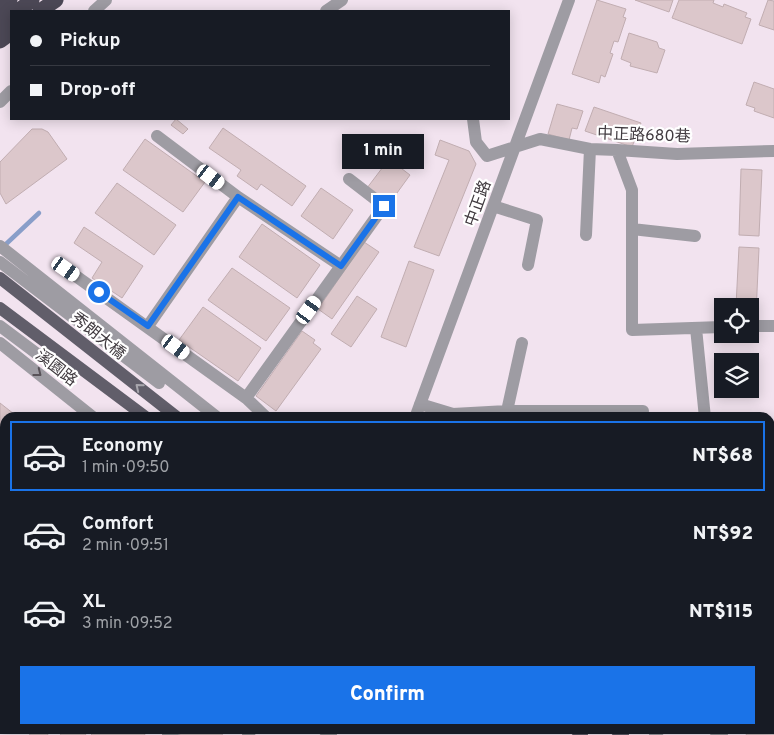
<!DOCTYPE html>
<html lang="en">
<head>
<meta charset="utf-8">
<style>
	:root { --surface:#171b24; --page:#20242c; --text:#f1f3f6; --muted:#9ea1a6; --line:#363941; --accent:#1a73e8 }
	body { margin:0; font-family:Overpass,"Noto Sans TC",sans-serif; background:var(--page); color:var(--text); height:100vh; display:flex; flex-direction:column; font-size:19px; white-space:nowrap }
	* { box-sizing:border-box; margin:0 }
	p { font-size:16px; color:var(--muted) }
	.icon { flex:none; width:28px; height:28px; fill:none; stroke:currentColor; stroke-width:2; stroke-linecap:round; stroke-linejoin:round }
	.map { position:relative; flex:1; overflow:hidden }
	.sheet { position:absolute; left:0px; top:412px; width:775px; height:322px; display:flex; flex-direction:column; background:var(--surface); border-radius:15px 15px 0 0; box-shadow:0 2px 12px #0003 }
	.sheet>* { flex:none }
	.guide { position:absolute; left:10px; top:10px; width:500px; height:110px; border-radius:0px; box-shadow:0 2px 12px #0003; display:grid; align-content:center; height:110px; padding:0 20px; background:var(--surface) }
	.controls { position:absolute; left:714px; top:298px; display:grid; gap:10px }
	.controls a { display:grid; place-items:center; width:45px; height:45px; border-radius:0px; background:var(--surface); box-shadow:0 2px 12px #0003; font-size:25px }
	.end { position:absolute; width:22px; height:22px; margin:-11px; border:6px solid #1a73e8; background:#fff; box-shadow:0 0 0 2px #fff }
	.from { border-radius:50% }
	.bubble { position:absolute; height:35px; border-radius:0px; background:var(--surface); box-shadow:0 2px 12px #0003; font-size:16px; font-weight:800; line-height:35px; text-align:center }
	.car { position:absolute; width:15px; height:30px; margin:-15px -8px; border-radius:6px; box-shadow:0 0 4px 1px #0007; background:linear-gradient(#fff 24%,#345 0 40%,#fff 0 76%,#345 0 86%,#fff 0) }
	.guide b { display:flex; align-items:center; gap:18px; height:48px; font-size:19px }
	.guide b+b { border-top:1px solid var(--line) }
	.guide i { width:12px; height:12px; background:var(--text) }
	ul { padding:9px 0 0; list-style:none }
	li { display:flex; align-items:center; gap:15px; height:70px; margin:0 10px 8px; padding:0 10px; border:2px solid transparent; border-radius:0px }
	li div { flex:1 }
	li b { display:block; font-size:19px }
	li em { font-style:normal; font-weight:800 }
	li.selected { border-color:var(--accent) }
	li>.icon { width:45px; height:45px; stroke-width:1.5 }
	.action { display:flex; gap:10px; margin-top:auto; padding:10px 20px }
	.action a { flex:1; height:58px; border-radius:0px; background:var(--accent); color:#fff; font-size:20px; font-weight:800; line-height:58px; text-align:center }
	.map>svg:first-child { display:block }
	.lines { fill:none; stroke-linecap:round; stroke-linejoin:round }
	.stream { stroke:#899ec9; stroke-width:4.5 }
	.building { fill:#dcc7cb; stroke:#c1adb1 }
	.minor { stroke:#9e9ca3; stroke-width:12 }
	.major { stroke:#615e6a; stroke-width:12 }
	.highway { stroke:#4c4856; stroke-width:15 }
	.oneway { stroke:#585258 }
	.oneway2 { stroke:#a8a6ad }
	.route { stroke:#1a73e8; stroke-width:6 }
	.labels { text-anchor:middle; stroke-width:4.5; stroke-linejoin:round; paint-order:stroke }
	.street-label { font-size:16px; fill:#403a3f; stroke:#fff }
</style>
</head>
<body>
<div class="map">
<svg width="774" height="735" viewBox="0 0 774 735">
	<rect width="100%" height="100%" fill="#f2e3ef"/>
	<g class="lines">
		<!-- stream -->
		<path class="stream" d="M5 245 39 213"/>
	</g>
	<!-- building -->
	<path class="building" d="M597 0 626 9 623 17 626 18 618 42 614 41 610 53 613 54 605 77 601 75 599 83 572 74Z
		M635 0H673L669 12Z
		M679 0H714L713 3 723 7 724 4 747 13 745 17 751 19 742 44 672 18Z
		M768 0 774 1V30L759 25Z
		M629 33 657 42 659 48 665 50 657 73 630 66 631 63 621 59Z
		M754 82 774 89V118L754 111 755 108 746 105Z
		M557 104 583 111 577 129 572 128 569 140 548 134Z
		M594 107 641 123 632 147 585 131Z
		M176 119 188 129 183 134 171 125Z
		M223 128 306 186 292 206 261 184 257 190 237 176 241 170 209 148Z
		M32 129H42L48 132 67 159 6 204 0 193V162Z
		M145 139 205 182 183 212 123 170Z
		M440 140 469 151 476 164 439 256 414 247 449 160 435 155Z
		M389 159 410 175 389 204 367 188Z
		M741 169 762 170 759 236 739 235Z
		M117 183 176 225 154 255 95 213Z
		M321 188 353 210 333 239 301 216Z
		M262 224 320 265 297 298 239 257Z
		M84 227 143 266 122 298 92 278 102 262 74 243Z
		M364 242 379 252 332 319 318 309Z
		M739 247 759 248 756 314H750V306H736Z
		M409 261 434 270 406 347 381 337Z
		M232 268 290 308 266 341 208 300Z
		M357 296 377 309 351 347 331 334Z
		M203 307 261 348 238 381 179 340Z
		M302 331 315 340 313 343 321 349 276 411 256 396Z
		M0 403 19 418H5V441L0 437Z
		M770 524 774 527V600L772 603 770 601Z
		M5 621V700L0 703V624Z
		M774 677V735H747L741 730H770V682Z
		M27 730H53L47 735H30Z
		M57 730H82L86 735H61Z
		M91 730H150L144 735H92L89 732Z
		M185 730H225L222 735H179Z"/>
	<g class="lines">
		<!-- minor -->
		<path class="minor" d="M94 11 106 0
			M326 11 342 0
			M0 102 11 91
			M473 119 476 142 487 156 540 139 590 149 617 150 677 154 774 151
			M617 150 632 190V330L722 327
			M238 197 341 266
			M493 206 537 220 528 265
			M632 229 695 236
			M586 235 590 149
			M0 246 218 418
			M0 262 159 383
			M66 269 246 398 267 418
			M0 326 36 353 78 369
			M148 326 238 197 157 136
			M750 326H774
			M696 328 705 418
			M0 343 94 418
			M246 398 384 206 349 179
			M420 404 453 414 507 411H643
			M507 411 522 343
			M415 418 569 0
			M770 616 774 619
			M770 672 774 667
			M324 730 331 735
			M714 730 722 735
			M168 735 175 730
			M248 735 251 730
			M655 735 659 730"/>
		<!-- major -->
		<path class="major" d="M0 278 178 418
			M0 308 147 418
			M576 730 582 735
			M616 730 623 735"/>
		<!-- highway -->
		<path class="highway" d="M0 8 10 0
			M18 11 32 0
			M40 11 56 0
			M0 25 11 16
			M0 41 11 33"/>
	</g>
	<!-- one-way arrows -->
	<defs><path id="oneway-chevron" d="M-2-3.5L2.5 0L-2 3.5" fill="none" stroke-width="1.6" stroke-linecap="round" stroke-linejoin="round" transform="scale(1.25)"/></defs>
	<use class="oneway" href="#oneway-chevron" transform="translate(38 373) rotate(38)"/>
	<use class="oneway2" href="#oneway-chevron" transform="translate(139 387) rotate(-141)"/>
	<g class="lines">
		<!-- route -->
		<path class="route" d="M99 292 148 326 238 197 341 266 384 206"/>
	</g>
	<g class="labels">
		<!-- street labels -->
		<g class="street-label">
			<text transform="translate(644 134) rotate(2)" y="6">中正路680巷</text>
			<text transform="translate(477 203) rotate(-70)" y="6">中正路</text>
			<text transform="translate(99 335) rotate(39)" y="6">秀朗大橋</text>
			<text transform="translate(57 367) rotate(38)" y="6">溪園路</text>
		</g>
	</g>
</svg>
<div class="controls">
<a><svg class="icon" aria-label="locate" viewBox="0 0 24 24"><circle cx="12" cy="12" r="6"/><path d="M12 2v4M12 18v4M2 12h4M18 12h4"/></svg></a>
<a><svg class="icon" aria-label="layers" viewBox="0 0 24 24"><path d="M12 4l9 5-9 5-9-5zM3 14l9 5 9-5"/></svg></a>
</div>
<i class="end from" style="left:99px;top:292px"></i>
<i class="end" style="left:384px;top:206px"></i>
<div class="bubble" style="left:342px;top:134px;width:82px">1 min</div>
<i class="car" style="left:211px;top:177px;rotate:127deg"></i>
<i class="car" style="left:66px;top:269px;rotate:125deg"></i>
<i class="car" style="left:309px;top:310px;rotate:36deg"></i>
<i class="car" style="left:176px;top:347px;rotate:126deg"></i>
<div class="guide">
<b><i class="from"></i>Pickup</b>
<b><i></i>Drop-off</b>
</div>
<section class="sheet">
<ul>
<li class="selected"><svg class="icon" aria-label="car" viewBox="0 0 24 24"><path d="M5 17H2v-5l4-1 3-4h7l3 4 3 1v5h-3M9 17h6M6 11h13"/><circle cx="7" cy="17" r="2"/><circle cx="17" cy="17" r="2"/></svg><div><b>Economy</b><p>1 min · 09:50</p></div><em>NT$68</em></li>
<li><svg class="icon" aria-label="car" viewBox="0 0 24 24"><path d="M5 17H2v-5l4-1 3-4h7l3 4 3 1v5h-3M9 17h6M6 11h13"/><circle cx="7" cy="17" r="2"/><circle cx="17" cy="17" r="2"/></svg><div><b>Comfort</b><p>2 min · 09:51</p></div><em>NT$92</em></li>
<li><svg class="icon" aria-label="car" viewBox="0 0 24 24"><path d="M5 17H2v-5l4-1 3-4h7l3 4 3 1v5h-3M9 17h6M6 11h13"/><circle cx="7" cy="17" r="2"/><circle cx="17" cy="17" r="2"/></svg><div><b>XL</b><p>3 min · 09:52</p></div><em>NT$115</em></li>
</ul>
<div class="action"><a>Confirm</a></div>
</section>
</div>
</body>
</html>
